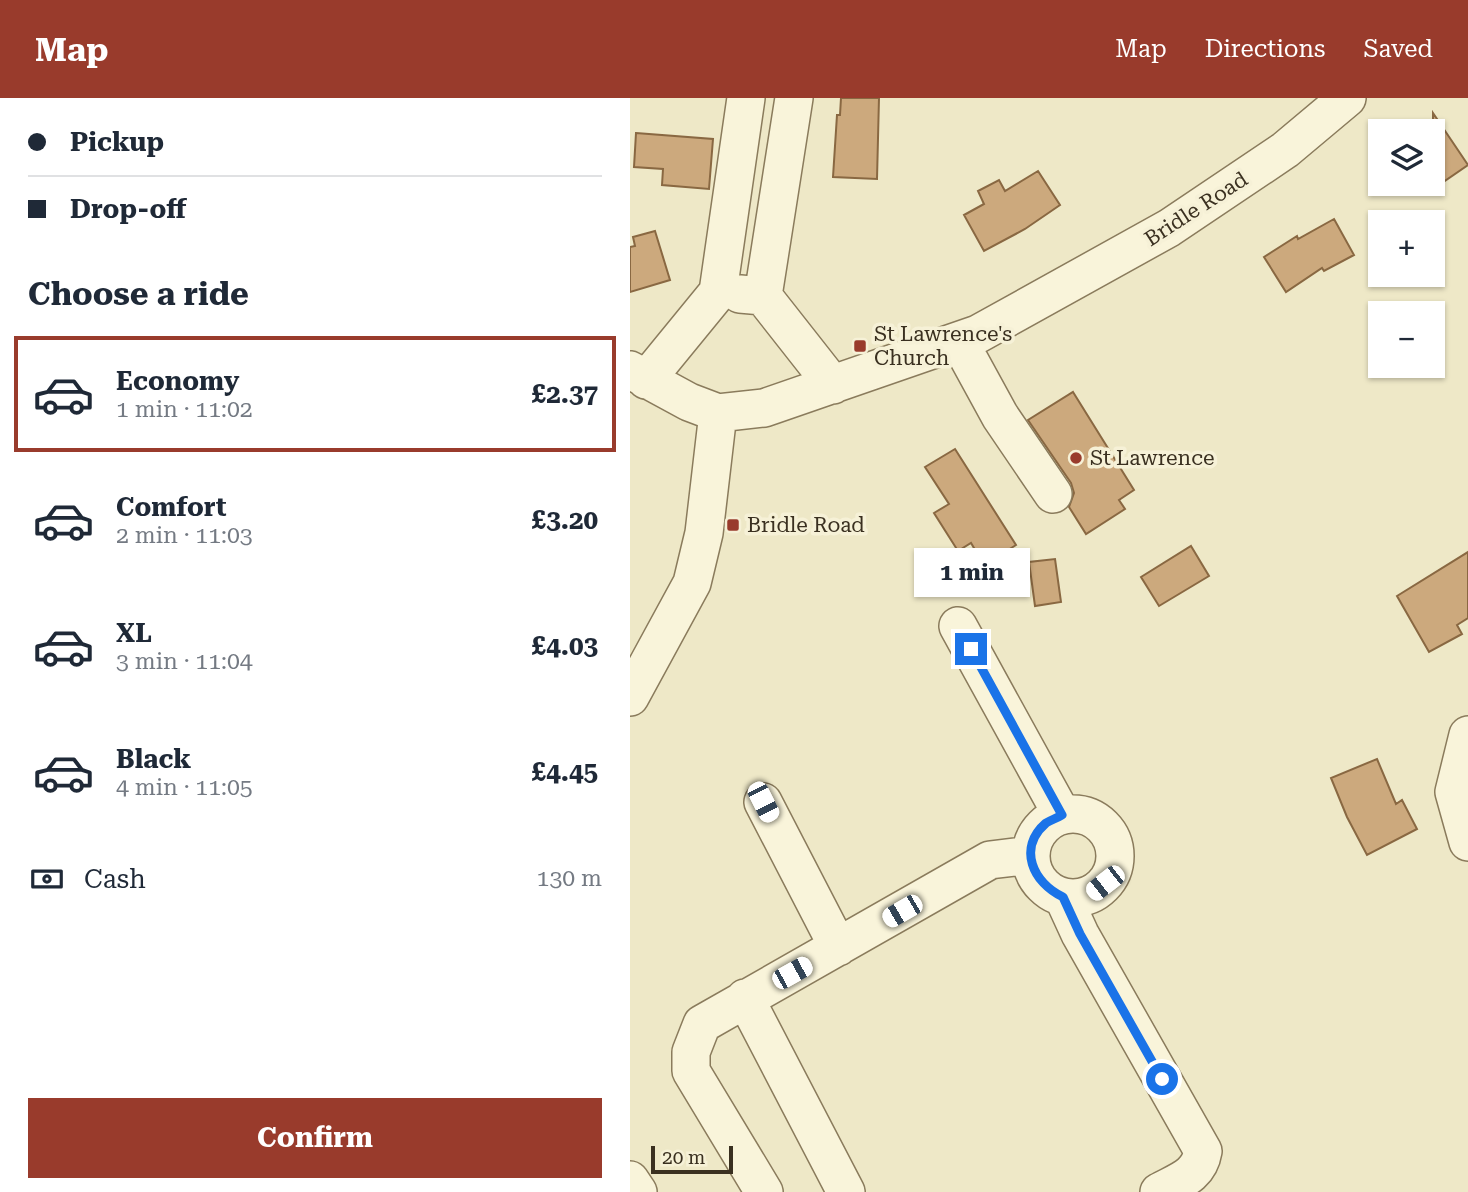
<!DOCTYPE html>
<html lang="en">
<head>
<meta charset="utf-8">
<style>
	:root { --surface:#fff; --page:#f2f2f3; --text:#1f2937; --muted:#747a83; --line:#e0e1e3; --accent:#993b2c }
	body { margin:0; font-family:"Roboto Serif",serif; background:var(--page); color:var(--text); height:100vh; display:flex; flex-direction:column; font-size:26px; white-space:nowrap }
	* { box-sizing:border-box; margin:0 }
	p { font-size:23px; color:var(--muted) }
	.icon { flex:none; width:38px; height:38px; fill:none; stroke:currentColor; stroke-width:2; stroke-linecap:round; stroke-linejoin:round }
	.map { position:relative; flex:1; overflow:hidden }
	.side { display:flex; flex-direction:column; background:var(--surface); width:630px }
	.side>* { flex:none }
	.banner { display:grid; align-content:center; height:154px; padding:0 28px; background:var(--surface) }
	.controls { position:absolute; left:738px; top:21px; display:grid; gap:14px }
	.controls a { display:grid; place-items:center; width:77px; height:77px; border-radius:0px; background:var(--surface); box-shadow:0 2px 5px #0004; font-size:35px }
	.scale { position:absolute; left:21px; bottom:18px; width:82px; box-sizing:border-box; padding-left:7px; border:4px solid #3a3020; border-top:0; font-size:19px; line-height:24px; white-space:nowrap; color:#3a3020; -webkit-text-stroke:5px #f6f1d7; paint-order:stroke }
	.end { position:absolute; width:32px; height:32px; margin:-16px; border:9px solid #1a73e8; background:#fff; box-shadow:0 0 0 4px #fff }
	.from { border-radius:50% }
	.bubble { position:absolute; height:49px; border-radius:0px; background:var(--surface); box-shadow:0 2px 5px #0004; font-size:23px; font-weight:700; line-height:49px; text-align:center }
	.car { position:absolute; width:21px; height:42px; margin:-21px -10px; border-radius:9px; box-shadow:0 0 5px 2px #0007; background:linear-gradient(#fff 24%,#345 0 40%,#fff 0 76%,#345 0 86%,#fff 0) }
	.banner b { display:flex; align-items:center; gap:24px; height:66px; font-size:26px }
	.banner b+b { border-top:2px solid var(--line) }
	.banner i { width:18px; height:18px; background:var(--text) }
	ul { padding:0; list-style:none }
	li { display:flex; align-items:center; gap:21px; height:116px; margin:0 14px 10px; padding:0 14px; border:4px solid transparent; border-radius:0px }
	li div { flex:1 }
	li b { display:block; font-size:26px }
	li em { font-style:normal; font-weight:700 }
	li.on { border-color:var(--accent) }
	li>.icon { width:63px; height:63px; stroke-width:1.5 }
	h2 { padding:0 28px; font-size:32px; line-height:84px }
	.pay { display:flex; align-items:center; gap:18px; height:77px; padding:0 28px; font-size:26px }
	.pay p { margin-inline-start:auto }
	.cta { display:flex; gap:14px; margin-top:auto; padding:14px 28px }
	.cta a { flex:1; height:80px; border-radius:0px; background:var(--accent); color:#fff; font-size:28px; font-weight:700; line-height:80px; text-align:center }
	header { display:flex; align-items:center; gap:42px; box-sizing:border-box; height:98px; padding:0 35px; background:var(--accent); color:#fff }
	header strong { font-size:33px }
	nav { display:flex; gap:38px; margin-inline-start:auto; font-size:24px }
	main { display:flex; flex:1; min-height:0 }
	.map>svg:first-child { display:block }
	.building { fill:#cca97d; stroke:#896842; stroke-width:2 }
	.lines { fill:none; stroke-linecap:round; stroke-linejoin:round }
	.minor-casing { stroke:#8a7b5c; stroke-width:40 }
	.minor { stroke:#f9f4da; stroke-width:37 }
	.route { stroke:#1a73e8; stroke-width:9 }
	.poi-dot { fill:#993b2c; stroke:#f6f1d7; stroke-width:2.5 }
	.labels { text-anchor:middle; stroke-width:7; stroke-linejoin:round; paint-order:stroke }
	.street-label { font-size:21px; fill:#3a3020; stroke:#f6f1d7 }
	.poi-label { font-size:21px; fill:#3a3020; stroke:#f6f1d7; text-anchor:start }
</style>
</head>
<body>
<header>
<strong>Map</strong>
<nav><a>Map</a><a>Directions</a><a>Saved</a></nav>
</header>
<main>
<section class="side">
<div class="banner">
<b><i class="from"></i>Pickup</b>
<b><i></i>Drop-off</b>
</div>
<h2>Choose a ride</h2>
<ul>
<li class="on"><svg class="icon" aria-label="car" viewBox="0 0 24 24"><path d="M5 17H2v-5l4-1 3-4h7l3 4 3 1v5h-3M9 17h6M6 11h13"/><circle cx="7" cy="17" r="2"/><circle cx="17" cy="17" r="2"/></svg><div><b>Economy</b><p>1 min · 11:02</p></div><em>£2.37</em></li>
<li><svg class="icon" aria-label="car" viewBox="0 0 24 24"><path d="M5 17H2v-5l4-1 3-4h7l3 4 3 1v5h-3M9 17h6M6 11h13"/><circle cx="7" cy="17" r="2"/><circle cx="17" cy="17" r="2"/></svg><div><b>Comfort</b><p>2 min · 11:03</p></div><em>£3.20</em></li>
<li><svg class="icon" aria-label="car" viewBox="0 0 24 24"><path d="M5 17H2v-5l4-1 3-4h7l3 4 3 1v5h-3M9 17h6M6 11h13"/><circle cx="7" cy="17" r="2"/><circle cx="17" cy="17" r="2"/></svg><div><b>XL</b><p>3 min · 11:04</p></div><em>£4.03</em></li>
<li><svg class="icon" aria-label="car" viewBox="0 0 24 24"><path d="M5 17H2v-5l4-1 3-4h7l3 4 3 1v5h-3M9 17h6M6 11h13"/><circle cx="7" cy="17" r="2"/><circle cx="17" cy="17" r="2"/></svg><div><b>Black</b><p>4 min · 11:05</p></div><em>£4.45</em></li>
</ul>
<div class="pay"><svg class="icon" aria-label="cash" viewBox="0 0 24 24"><path d="M3 7h18v10H3z"/><circle cx="12" cy="12" r="2"/></svg>Cash<p>130 m</p></div>
<div class="cta"><a>Confirm</a></div>
</section>
<div class="map">
<svg width="838" height="1094" viewBox="0 0 838 1094">
	<rect width="100%" height="100%" fill="#eee8c7"/>
	<!-- building -->
	<path class="building" d="M211 0H249L247 81 203 79 207 17H210Z
		M803 15 838 67 803 91Z
		M6 35 83 41 79 91 32 87 33 71 4 69Z
		M408 73 430 107 395 131 354 153 334 117 354 106 348 93 369 82 375 93Z
		M704 121 724 157 694 173 692 170 656 194 634 159 667 138 668 141Z
		M25 133 40 182 0 194V149L5 148 3 139Z
		M443 294 504 392 489 402 495 411 456 436 439 409 444 395 441 385 398 322Z
		M325 351 386 447 354 467 341 445 328 453 304 415 319 406 295 369Z
		M561 448 579 478 529 508 511 479Z
		M838 454V520L827 527 832 536 799 554 767 498Z
		M425 461 431 504 405 508 399 464Z
		M747 661 766 706 772 702 787 731 737 757 717 719 701 680Z"/>
	<g class="lines">
		<defs>
			<path id="minor" d="M110 196 133 198 203 287
				M133 198 164 0
				M329 243 370 318 423 396
				M0 272 59 304 88 315 134 310 348 236 539 130 655 52 717 0
				M16 282 88 194 116 0
				M328 528 432 717
				M0 599 62 485 74 435 88 315
				M838 637 824 694 838 744
				M133 704 208 849
				M401 758a42 42 0 1 1 84 0a42 42 0 1 1-84 0Z
				M433 799 450 836 573 1053C569 1078 549 1083 529 1094
				M115 900 216 1094
				M0 1082 8 1094
				M134 1094 61 973V954L72 926 360 762 401 757"/>
		</defs>
		<!-- minor casing -->
		<use href="#minor" class="minor-casing"/>
		<!-- minor -->
		<use href="#minor" class="minor"/>
	</g>
	<g class="lines">
		<!-- route -->
		<path class="route" d="M341 551 432 717C427 720 421 722 416 725 387 750 403 785 433 799L450 836 532 981"/>
	</g>
	<!-- markers -->
	<g class="poi-dot">
		<rect x="223" y="241" width="14" height="14" rx="3.5"/>
		<circle cx="446" cy="360" r="7"/>
		<rect x="96" y="420" width="14" height="14" rx="3.5"/>
	</g>
	<g class="labels">
		<!-- street labels -->
		<g class="street-label">
			<text transform="translate(566 111) rotate(-33)" y="7">Bridle Road</text>
		</g>
		<!-- poi labels -->
		<g class="poi-label">
			<text x="244" y="243">St Lawrence's<tspan x="244" dy="24">Church</tspan></text>
			<text x="460" y="367">St Lawrence</text>
			<text x="117" y="434">Bridle Road</text>
		</g>
	</g>
</svg>
<div class="controls">
<a><svg class="icon" aria-label="layers" viewBox="0 0 24 24"><path d="M12 4l9 5-9 5-9-5zM3 14l9 5 9-5"/></svg></a>
<a>+</a>
<a>−</a>
</div>
<div class="scale">20 m</div>
<i class="end from" style="left:532px;top:981px"></i>
<i class="end" style="left:341px;top:551px"></i>
<div class="bubble" style="left:284px;top:450px;width:116px">1 min</div>
<i class="car" style="left:133px;top:704px;rotate:153deg"></i>
<i class="car" style="left:475px;top:785px;rotate:232deg"></i>
<i class="car" style="left:272px;top:813px;rotate:240deg"></i>
<i class="car" style="left:162px;top:875px;rotate:61deg"></i>
</div>
</main>
</body>
</html>
